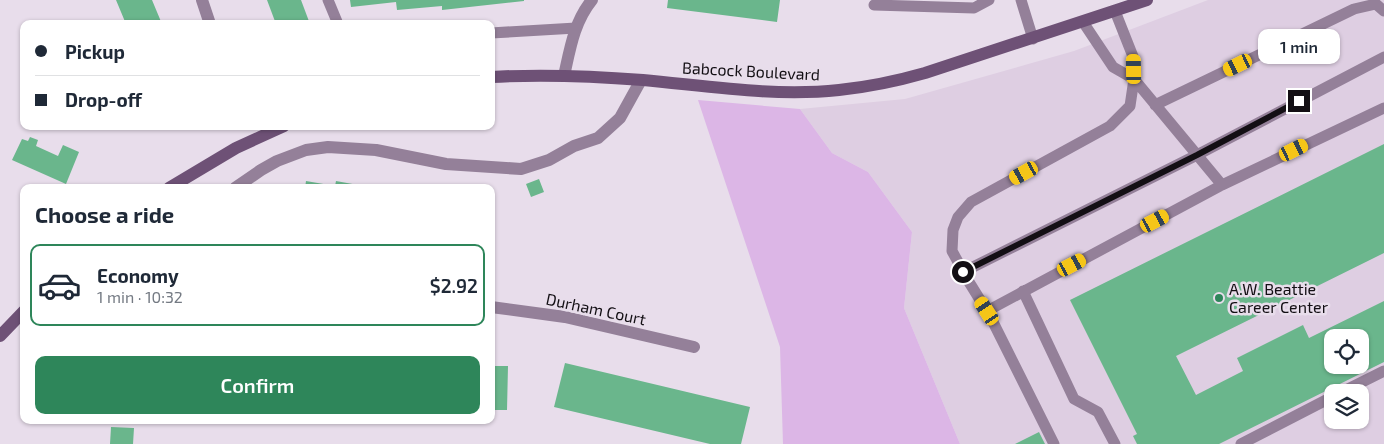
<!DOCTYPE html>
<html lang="en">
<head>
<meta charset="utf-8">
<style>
	:root { --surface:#fff; --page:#f6f6f7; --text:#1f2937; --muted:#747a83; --line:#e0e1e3; --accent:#2e865a }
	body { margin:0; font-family:"Exo 2",sans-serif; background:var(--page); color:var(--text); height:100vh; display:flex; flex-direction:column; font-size:19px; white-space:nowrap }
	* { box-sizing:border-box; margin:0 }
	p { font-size:16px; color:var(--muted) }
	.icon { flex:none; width:28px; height:28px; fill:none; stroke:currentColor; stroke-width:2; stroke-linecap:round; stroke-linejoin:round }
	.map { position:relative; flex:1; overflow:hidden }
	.drawer { position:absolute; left:20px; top:184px; width:475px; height:240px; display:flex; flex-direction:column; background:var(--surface); border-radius:10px; box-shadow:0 1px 4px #0004 }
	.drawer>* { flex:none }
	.top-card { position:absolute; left:20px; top:20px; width:475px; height:110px; border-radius:10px; box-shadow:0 1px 4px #0004; display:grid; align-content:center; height:110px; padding:0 15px; background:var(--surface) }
	.tools { position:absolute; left:1324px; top:329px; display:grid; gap:10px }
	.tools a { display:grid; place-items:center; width:45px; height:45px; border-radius:10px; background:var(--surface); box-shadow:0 1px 4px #0004; font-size:25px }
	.end { position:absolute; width:22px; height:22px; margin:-11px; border:6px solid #130f14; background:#fff; box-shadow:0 0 0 2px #fff }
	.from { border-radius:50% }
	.bubble { position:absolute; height:35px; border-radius:10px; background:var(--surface); box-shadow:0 1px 4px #0004; font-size:16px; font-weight:600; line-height:35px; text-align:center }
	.car { position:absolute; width:15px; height:30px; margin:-15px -8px; border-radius:6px; box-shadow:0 0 4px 1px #0007; background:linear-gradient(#f5c518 24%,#345 0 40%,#f5c518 0 76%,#345 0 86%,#f5c518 0) }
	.top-card b { display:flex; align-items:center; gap:18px; height:48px; font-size:19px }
	.top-card b+b { border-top:1px solid var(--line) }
	.top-card i { width:12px; height:12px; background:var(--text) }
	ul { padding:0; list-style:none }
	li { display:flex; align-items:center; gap:15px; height:82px; margin:0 10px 8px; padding:0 5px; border:2px solid var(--line); border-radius:10px }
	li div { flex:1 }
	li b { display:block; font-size:19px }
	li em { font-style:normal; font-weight:600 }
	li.active { border-color:var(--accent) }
	li>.icon { width:45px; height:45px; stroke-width:1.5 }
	h2 { padding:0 15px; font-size:22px; line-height:60px }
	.cta { display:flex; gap:10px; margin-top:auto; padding:10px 15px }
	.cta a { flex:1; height:58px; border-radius:10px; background:var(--accent); color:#fff; font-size:20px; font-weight:600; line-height:58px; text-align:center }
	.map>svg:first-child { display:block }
	.built { fill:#decee2; fill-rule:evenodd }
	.green { fill:#dcb6e6 }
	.building { fill:#6ab68c; fill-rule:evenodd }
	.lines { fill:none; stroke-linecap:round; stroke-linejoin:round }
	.lane { stroke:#948099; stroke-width:11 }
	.street { stroke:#948099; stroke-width:12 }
	.secondary { stroke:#6e5176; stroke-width:12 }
	.route { stroke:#130f14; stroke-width:6 }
	.poi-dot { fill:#2e865a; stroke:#e8ddeb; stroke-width:2 }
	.labels { text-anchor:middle; stroke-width:5; stroke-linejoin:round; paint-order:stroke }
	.street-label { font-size:16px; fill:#130f14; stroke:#e8ddeb }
	.poi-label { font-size:16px; fill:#130f14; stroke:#e8ddeb; text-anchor:start }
</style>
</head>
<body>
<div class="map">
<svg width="1384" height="444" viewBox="0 0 1384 444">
	<rect width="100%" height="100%" fill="#e8ddeb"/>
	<!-- built -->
	<path class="built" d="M1208 0H1384V444H960L904 308 912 232 868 172 832 153 800 109 905 99 1074 51ZM1332 338H1360V365H1332ZM1332 392H1360V420H1332Z"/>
	<!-- green -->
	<path class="green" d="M698 100 800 109 832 153 868 172 912 232 904 308 960 444H783L780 347Z"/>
	<!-- building -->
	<path class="building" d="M116 0H152L162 24H126Z
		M267 0H301L310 24H276Z
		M350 0H524V1L442 10V6L397 10 396 2 351 7Z
		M668 0H780L777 22 667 8Z
		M30 137 38 140 36 146 58 156 63 145 79 152 66 184 12 160 22 139 28 141Z
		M1384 144V253L1176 356 1196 395 1243 371 1237 358 1303 325 1309 338 1384 301V362L1219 444H1137L1133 436 1137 434 1070 300ZM1332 338H1360V365H1332Z
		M539 179 544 192 531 197 526 184Z
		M306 181 335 186 336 181 358 185 357 188H305Z
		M565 363 750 407 741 444H710L554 407Z
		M491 366H508L507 410H491Z
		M111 427 134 428 133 444H110Z
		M1039 432 1045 444H1015Z"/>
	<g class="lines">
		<!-- lane -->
		<path class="lane" d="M328 0 338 24
			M1021 0 1033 39
			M874 5 974 8 989 0
			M1083 22 1113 67 1134 79V59L1115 11
			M491 33 576 28
			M1134 79 1222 185
			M1155 105 1354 9 1376 4 1384 11
			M963 272 1197 155 1384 57
			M1023 291 1074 399 1098 412 1115 444
			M987 311 1222 185 1384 108
			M1342 392 1384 371
			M1054 444 990 316 969 282 952 251 953 230 958 217 971 202 1110 126 1130 106 1134 79
			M1241 444 1332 397"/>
		<!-- street -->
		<path class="street" d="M202 0 210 24
			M564 76C570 49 574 22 592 0
			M235 188 261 170 277 161 306 150 328 147 376 150 446 164 521 169 549 160 574 146 598 138 620 118 641 80
			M491 307 565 317 694 347"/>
		<!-- secondary -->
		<path class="secondary" d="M491 77C542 74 592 76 643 80 708 86 774 97 839 90 868 87 897 81 925 73L1147 0
			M169 188 236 148 284 126
			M0 336 24 311"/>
	</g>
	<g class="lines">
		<!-- route -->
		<path class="route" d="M963 272 1197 155 1299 101"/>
	</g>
	<!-- markers -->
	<circle class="poi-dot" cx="1219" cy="298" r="5"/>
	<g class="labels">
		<!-- street labels -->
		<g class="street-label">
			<text transform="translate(751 71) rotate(3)" y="6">Babcock Boulevard</text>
			<text transform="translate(596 309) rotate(12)" y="6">Durham Court</text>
		</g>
		<!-- poi labels -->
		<g class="poi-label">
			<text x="1229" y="295">A.W. Beattie<tspan x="1229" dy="18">Career Center</tspan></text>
		</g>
	</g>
</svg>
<div class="tools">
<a><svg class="icon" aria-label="locate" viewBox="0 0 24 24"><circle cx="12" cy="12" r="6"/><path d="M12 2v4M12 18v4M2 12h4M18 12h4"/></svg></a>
<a><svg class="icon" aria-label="layers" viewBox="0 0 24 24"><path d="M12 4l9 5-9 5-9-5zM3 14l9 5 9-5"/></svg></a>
</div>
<i class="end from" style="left:963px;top:272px"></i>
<i class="end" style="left:1299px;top:101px"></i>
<div class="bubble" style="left:1258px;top:29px;width:82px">1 min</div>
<i class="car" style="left:1238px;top:65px;rotate:244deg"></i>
<i class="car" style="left:1134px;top:69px;rotate:359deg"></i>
<i class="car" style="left:1294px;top:150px;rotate:64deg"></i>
<i class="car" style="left:1024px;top:173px;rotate:241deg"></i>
<i class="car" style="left:1155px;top:221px;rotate:62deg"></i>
<i class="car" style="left:1072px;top:265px;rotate:62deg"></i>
<i class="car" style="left:987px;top:311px;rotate:327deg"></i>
<div class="top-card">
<b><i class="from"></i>Pickup</b>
<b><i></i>Drop-off</b>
</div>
<section class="drawer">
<h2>Choose a ride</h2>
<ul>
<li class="active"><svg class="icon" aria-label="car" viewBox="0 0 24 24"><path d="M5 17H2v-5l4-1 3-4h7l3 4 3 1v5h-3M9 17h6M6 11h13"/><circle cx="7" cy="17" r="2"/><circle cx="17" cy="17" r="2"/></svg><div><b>Economy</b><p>1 min · 10:32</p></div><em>$2.92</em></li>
</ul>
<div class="cta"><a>Confirm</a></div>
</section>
</div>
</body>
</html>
